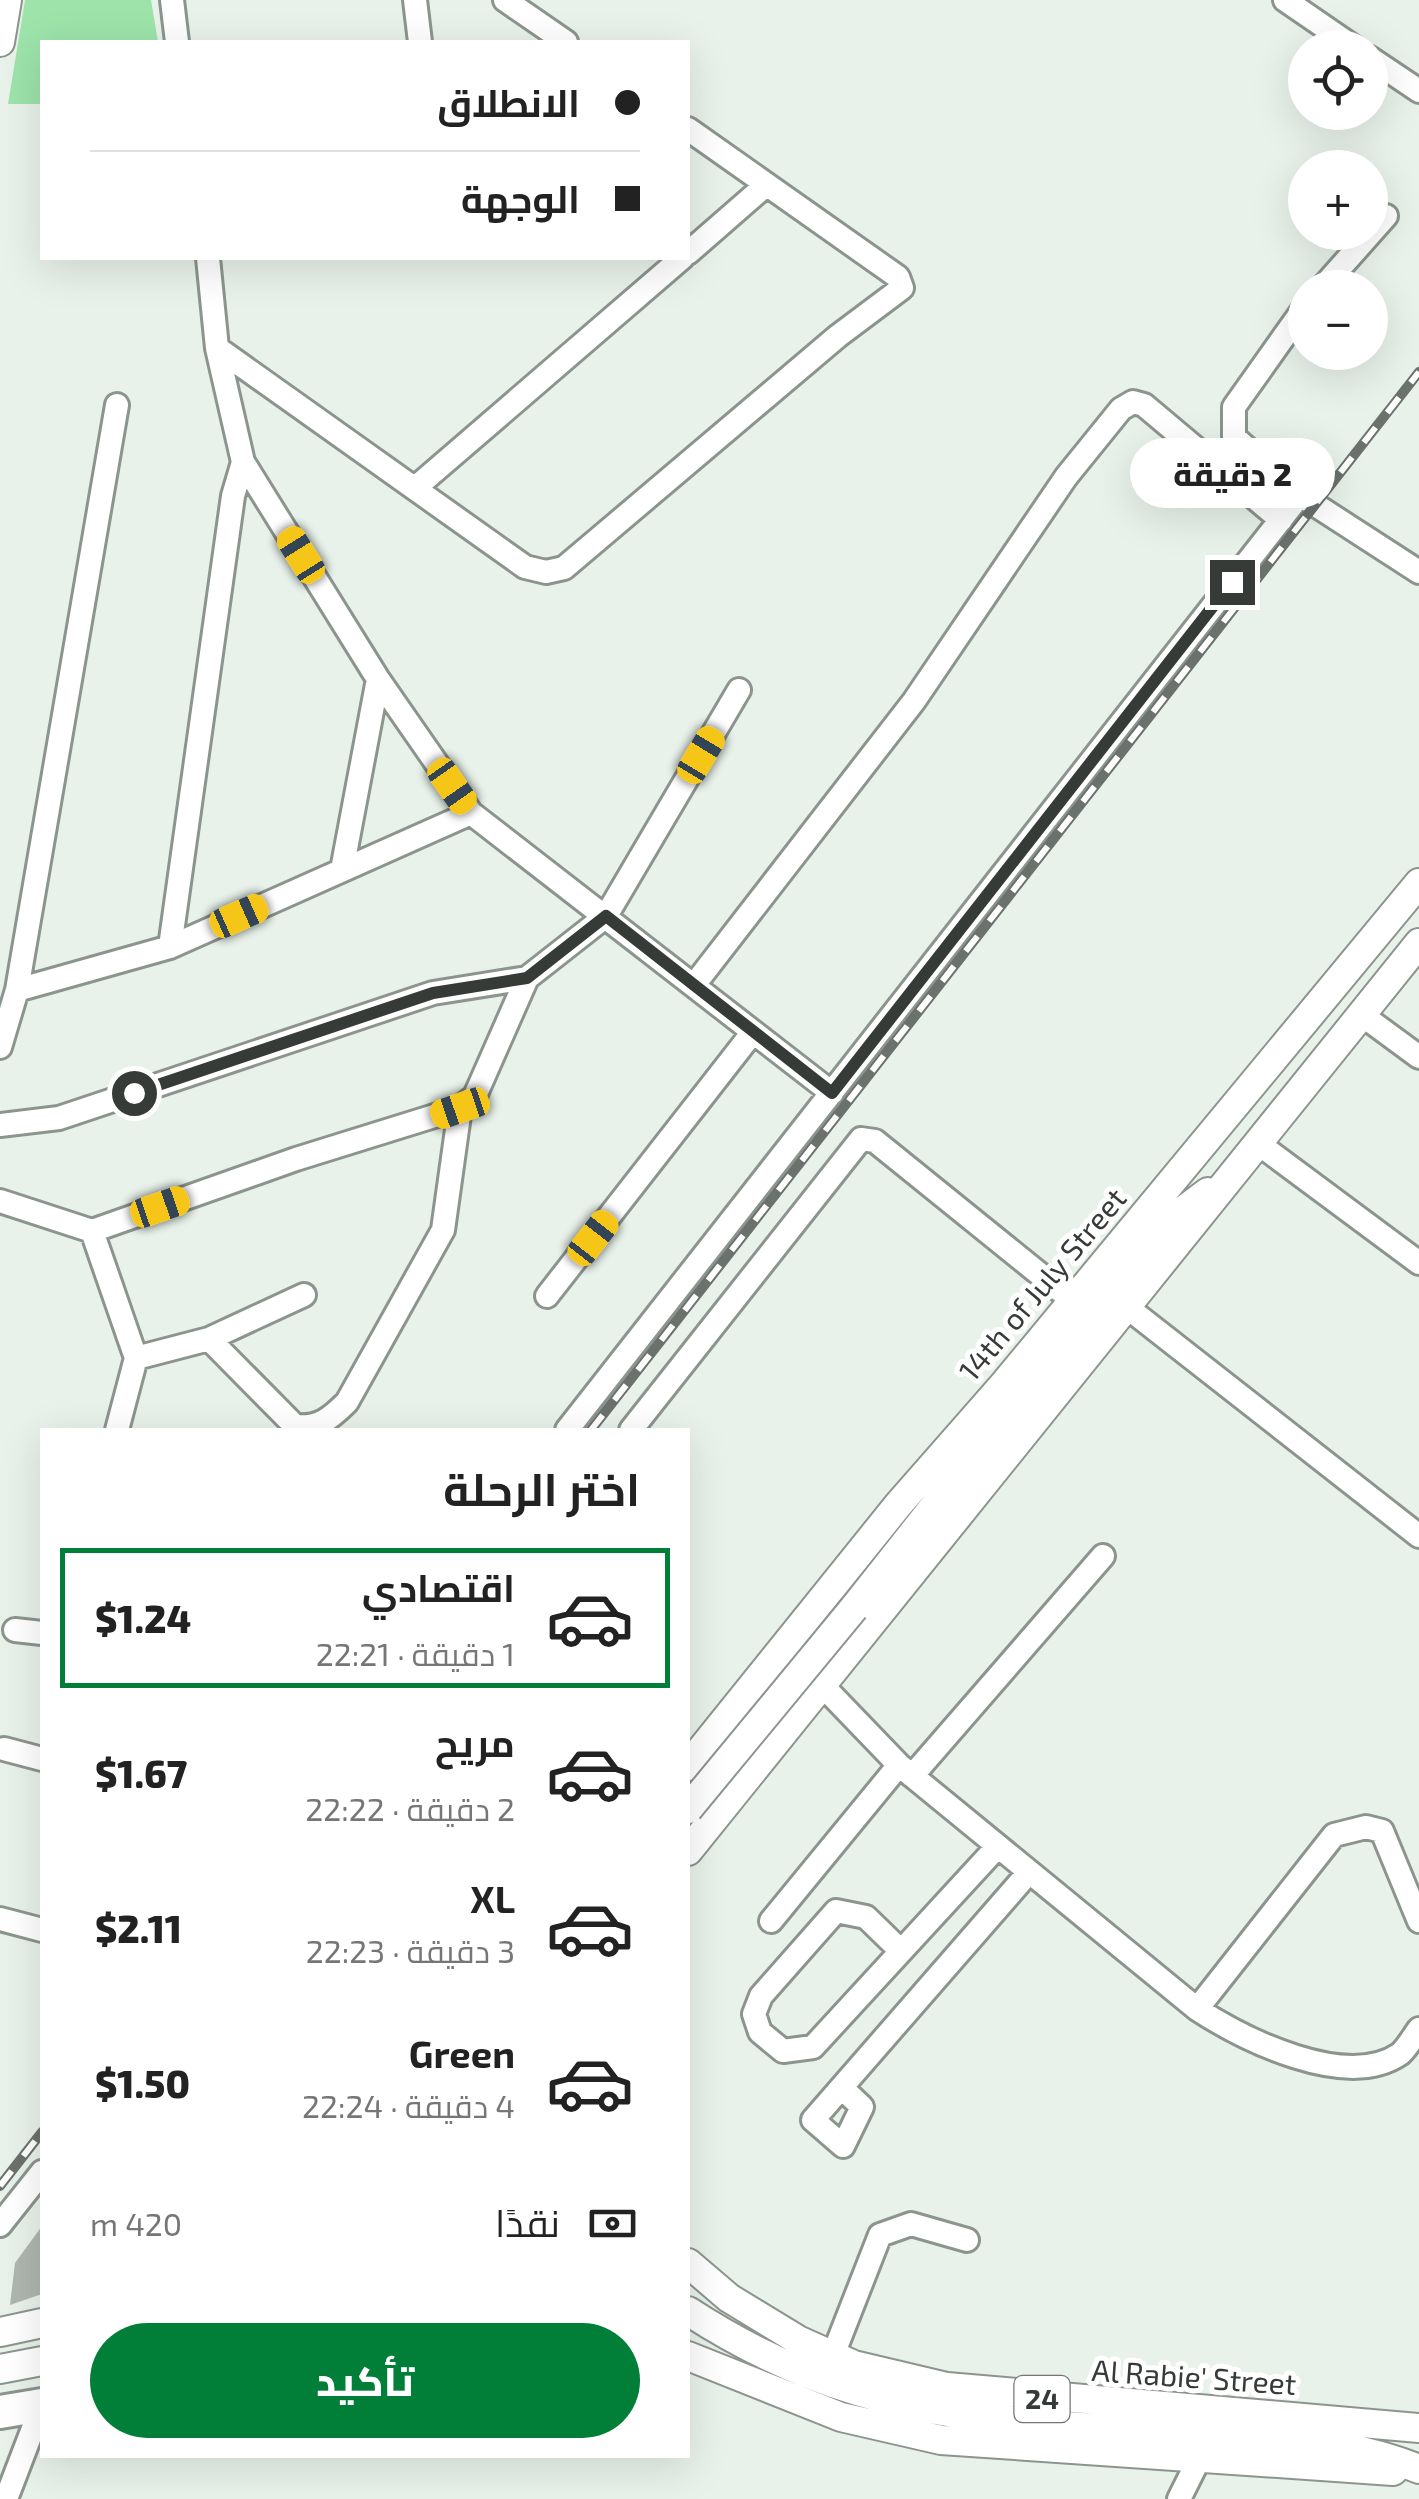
<!DOCTYPE html>
<html lang="ar">
<head>
<meta charset="utf-8">
<style>
	:root { --surface:#fff; --page:#f6f6f6; --text:#222; --muted:#767676; --line:#e0e0e0; --accent:#017e37 }
	body { margin:0; font-family:"Exo 2",Cairo,sans-serif; background:var(--page); color:var(--text); direction:rtl; height:100vh; display:flex; flex-direction:column; font-size:38px; white-space:nowrap }
	* { box-sizing:border-box; margin:0 }
	p { font-size:32px; color:var(--muted) }
	.icon { flex:none; width:55px; height:55px; fill:none; stroke:currentColor; stroke-width:2; stroke-linecap:round; stroke-linejoin:round }
	.map { position:relative; flex:1; overflow:hidden; direction:ltr }
	.details { position:absolute; left:40px; top:1428px; width:650px; height:1030px; display:flex; flex-direction:column; background:var(--surface); border-radius:0px; box-shadow:0 10px 40px #0002; direction:rtl }
	.details>* { flex:none }
	.top-card { position:absolute; left:40px; top:40px; width:650px; height:220px; border-radius:0px; box-shadow:0 10px 40px #0002; direction:rtl; display:grid; align-content:center; height:220px; padding:0 50px; background:var(--surface) }
	.tools { position:absolute; left:1288px; top:30px; display:grid; gap:20px }
	.tools a { display:grid; place-items:center; width:100px; height:100px; border-radius:50%; background:var(--surface); box-shadow:0 10px 40px #0002; font-size:50px }
	.end { position:absolute; width:45px; height:45px; margin:-22px; border:12px solid #373b38; background:#fff; box-shadow:0 0 0 5px #fff }
	.from { border-radius:50% }
	.bubble { position:absolute; height:70px; border-radius:35px; background:var(--surface); box-shadow:0 10px 40px #0002; font-size:32px; font-weight:800; line-height:70px; text-align:center; direction:rtl }
	.car { position:absolute; width:30px; height:60px; margin:-30px -15px; border-radius:12px; box-shadow:0 0 8px 2px #0007; background:linear-gradient(#f5c518 24%,#345 0 40%,#f5c518 0 76%,#345 0 86%,#f5c518 0) }
	.top-card b { display:flex; align-items:center; gap:35px; height:95px; font-size:38px }
	.top-card b+b { border-top:2px solid var(--line) }
	.top-card i { width:25px; height:25px; background:var(--text) }
	ul { padding:0; list-style:none }
	li { display:flex; align-items:center; gap:30px; height:140px; margin:0 20px 15px; padding:0 30px; border:5px solid transparent; border-radius:0px }
	li div { flex:1 }
	li b { display:block; font-size:38px }
	li em { font-style:normal; font-weight:800 }
	li.active { border-color:var(--accent) }
	li>.icon { width:90px; height:90px; stroke-width:1.5 }
	h2 { padding:0 50px; font-size:45px; line-height:120px }
	.pay { display:flex; align-items:center; gap:25px; height:110px; padding:0 50px; font-size:38px }
	.pay p { margin-inline-start:auto }
	.primary-button { display:flex; gap:20px; margin-top:auto; padding:20px 50px }
	.primary-button a { flex:1; height:115px; border-radius:60px; background:var(--accent); color:#fff; font-size:40px; font-weight:800; line-height:115px; text-align:center }
	.map>svg:first-child { display:block }
	.green { fill:#9de3aa }
	.building { fill:#aeb7af }
	.lines { fill:none; stroke-linecap:round; stroke-linejoin:round }
	.minor-casing { stroke:#8c958d; stroke-width:28 }
	.major-casing { stroke:#8c958d; stroke-width:32 }
	.highway-casing { stroke:#8c958d; stroke-width:38 }
	.minor { stroke:#fff; stroke-width:22 }
	.major { stroke:#fff; stroke-width:28 }
	.highway { stroke:#fff; stroke-width:32 }
	.rail-casing { stroke:#6b716c; stroke-width:10 }
	.rail { stroke:#fff; stroke-width:6; stroke-dasharray:19; stroke-linecap:butt }
	.major-bridge-casing { stroke:#8c958d; stroke-width:32; stroke-linecap:butt }
	.major-bridge { stroke:#fff; stroke-width:28 }
	.route { stroke:#373b38; stroke-width:12 }
	.labels { text-anchor:middle; stroke-width:10; stroke-linejoin:round; paint-order:stroke }
	.shield { fill:#fff; stroke:#737674; stroke-width:2.5 }
	.shield-label { font-size:28px; font-weight:bold; fill:#373b38 }
	.street-label { font-size:30px; fill:#373b38; stroke:#fff }
</style>
</head>
<body>
<div class="map">
<svg width="1419" height="2499" viewBox="0 0 1419 2499">
	<rect width="100%" height="100%" fill="#e8f2ea"/>
	<!-- green -->
	<path class="green" d="M25 0H151L158 42H42V104H8Z"/>
	<!-- building -->
	<path class="building" d="M42 2226V2294L10 2305 15 2263Z"/>
	<g class="lines">
		<defs>
			<path id="minor" d="M172 0 177 42
				M415 0 420 42
				M505 0 566 42
				M1285 0 1355 48
				M1370 58 1419 91
				M688 253 766 185
				M208 258 217 348 243 462 378 679 471 813 832 1093
				M1322 288 1386 216
				M1305 307 1234 407V437L1300 495 1419 572
				M217 348 525 567 546 572 564 568 838 336 902 288 898 277 688 129
				M415 488 682 258
				M342 870 378 679
				M170 947 233 496 243 462
				M694 985 914 701 1066 477 1121 409 1133 402 1144 405 1281 520
				M17 990 170 947 471 813
				M1362 1015 1419 1057
				M0 1047 17 990 117 405
				M0 1125 59 1118 433 993 527 978 606 916 739 690
				M1259 1144 1419 1263
				M0 1201 92 1231 296 1159 460 1108 475 1096 527 978
				M92 1231 136 1358 117 1430
				M547 1296 753 1032
				M1128 1308 1419 1536
				M209 1339 295 1426C319 1428 330 1419 347 1402L443 1230 460 1108
				M136 1358 209 1339 304 1295
				M567 1430 1300 495
				M631 1430 861 1139 875 1141 1073 1301
				M15 1630 42 1633
				M822 1685 899 1765 1197 2009C1243 2039 1346 2091 1400 2054 1407 2048 1413 2037 1419 2029
				M4 1749 42 1759
				M912 1776 1103 1556
				M0 1919 42 1930
				M771 1921 899 1765
				M901 1951 866 1917 836 1911 761 1996 754 2014 760 2032 783 2051 813 2047 998 1846
				M1197 2009 1334 1835 1366 1827 1382 1831 1419 1921
				M842 2088 862 2107 843 2146 813 2120 1029 1872
				M0 2225 42 2172
				M833 2355 880 2235 911 2224 967 2240
				M6 2499 42 2405
				M1179 2499 1198 2461"/>
			<path id="major" d="M0 42 7 0
				M854 1608 1128 1261 1164 1225 1208 1192
				M688 1766 898 1505 1005 1383 1419 883
				M688 1851 1419 943
				M688 2263 729 2298 798 2340 854 2365 947 2387 1419 2428
				M688 2311C846 2414 983 2422 1165 2432 1250 2436 1340 2437 1419 2469
				M0 2332 42 2323
				M688 2356 841 2417 941 2440 1393 2471
				M0 2369 42 2361"/>
			<path id="highway" d="M0 2412 42 2405"/>
		</defs>
		<!-- minor casing -->
		<use href="#minor" class="minor-casing"/>
		<!-- major casing -->
		<use href="#major" class="major-casing"/>
		<!-- highway casing -->
		<use href="#highway" class="highway-casing"/>
		<!-- minor -->
		<use href="#minor" class="minor"/>
		<!-- major -->
		<use href="#major" class="major"/>
		<!-- highway -->
		<use href="#highway" class="highway"/>
		<defs>
			<path id="rail" d="M591 1430 1419 372
				M0 2186 42 2132"/>
		</defs>
		<!-- rail casing -->
		<use href="#rail" class="rail-casing"/>
		<!-- rail -->
		<use href="#rail" class="rail"/>
		<defs>
			<path id="major-bridge" d="M688 1809 854 1608"/>
		</defs>
		<!-- major-bridge casing -->
		<use href="#major-bridge" class="major-bridge-casing"/>
		<!-- major-bridge -->
		<use href="#major-bridge" class="major-bridge"/>
	</g>
	<g class="lines">
		<!-- route -->
		<path class="route" d="M134 1093 433 993 527 978 606 916 832 1093 1232 582"/>
	</g>
	<g class="labels">
		<!-- shield labels -->
		<rect class="shield" x="1014.5" y="2376" width="55" height="46" rx="8"/>
		<g class="shield-label">
			<text x="1042" y="2409">24</text>
		</g>
		<!-- street labels -->
		<g class="street-label">
			<text transform="translate(1043 1285) rotate(-50)" y="10">14th of July Street</text>
			<text transform="translate(1194 2378) rotate(4)" y="10">Al Rabie' Street</text>
		</g>
	</g>
</svg>
<div class="tools">
<a><svg class="icon" aria-label="locate" viewBox="0 0 24 24"><circle cx="12" cy="12" r="6"/><path d="M12 2v4M12 18v4M2 12h4M18 12h4"/></svg></a>
<a>+</a>
<a>−</a>
</div>
<i class="end from" style="left:134px;top:1093px"></i>
<i class="end" style="left:1232px;top:582px"></i>
<div class="bubble" style="left:1130px;top:438px;width:205px">2 دقيقة</div>
<i class="car" style="left:301px;top:555px;rotate:328deg"></i>
<i class="car" style="left:701px;top:755px;rotate:31deg"></i>
<i class="car" style="left:452px;top:786px;rotate:145deg"></i>
<i class="car" style="left:239px;top:916px;rotate:66deg"></i>
<i class="car" style="left:460px;top:1108px;rotate:251deg"></i>
<i class="car" style="left:160px;top:1207px;rotate:71deg"></i>
<i class="car" style="left:593px;top:1238px;rotate:38deg"></i>
<div class="top-card">
<b><i class="from"></i>الانطلاق</b>
<b><i></i>الوجهة</b>
</div>
<section class="details">
<h2>اختر الرحلة</h2>
<ul>
<li class="active"><svg class="icon" aria-label="car" viewBox="0 0 24 24"><path d="M5 17H2v-5l4-1 3-4h7l3 4 3 1v5h-3M9 17h6M6 11h13"/><circle cx="7" cy="17" r="2"/><circle cx="17" cy="17" r="2"/></svg><div><b>اقتصادي</b><p>1 دقيقة · 22:21</p></div><em>$1.24</em></li>
<li><svg class="icon" aria-label="car" viewBox="0 0 24 24"><path d="M5 17H2v-5l4-1 3-4h7l3 4 3 1v5h-3M9 17h6M6 11h13"/><circle cx="7" cy="17" r="2"/><circle cx="17" cy="17" r="2"/></svg><div><b>مريح</b><p>2 دقيقة · 22:22</p></div><em>$1.67</em></li>
<li><svg class="icon" aria-label="car" viewBox="0 0 24 24"><path d="M5 17H2v-5l4-1 3-4h7l3 4 3 1v5h-3M9 17h6M6 11h13"/><circle cx="7" cy="17" r="2"/><circle cx="17" cy="17" r="2"/></svg><div><b>XL</b><p>3 دقيقة · 22:23</p></div><em>$2.11</em></li>
<li><svg class="icon" aria-label="car" viewBox="0 0 24 24"><path d="M5 17H2v-5l4-1 3-4h7l3 4 3 1v5h-3M9 17h6M6 11h13"/><circle cx="7" cy="17" r="2"/><circle cx="17" cy="17" r="2"/></svg><div><b>Green</b><p>4 دقيقة · 22:24</p></div><em>$1.50</em></li>
</ul>
<div class="pay"><svg class="icon" aria-label="cash" viewBox="0 0 24 24"><path d="M3 7h18v10H3z"/><circle cx="12" cy="12" r="2"/></svg>نقدًا<p>420 m</p></div>
<div class="primary-button"><a>تأكيد</a></div>
</section>
</div>
</body>
</html>
